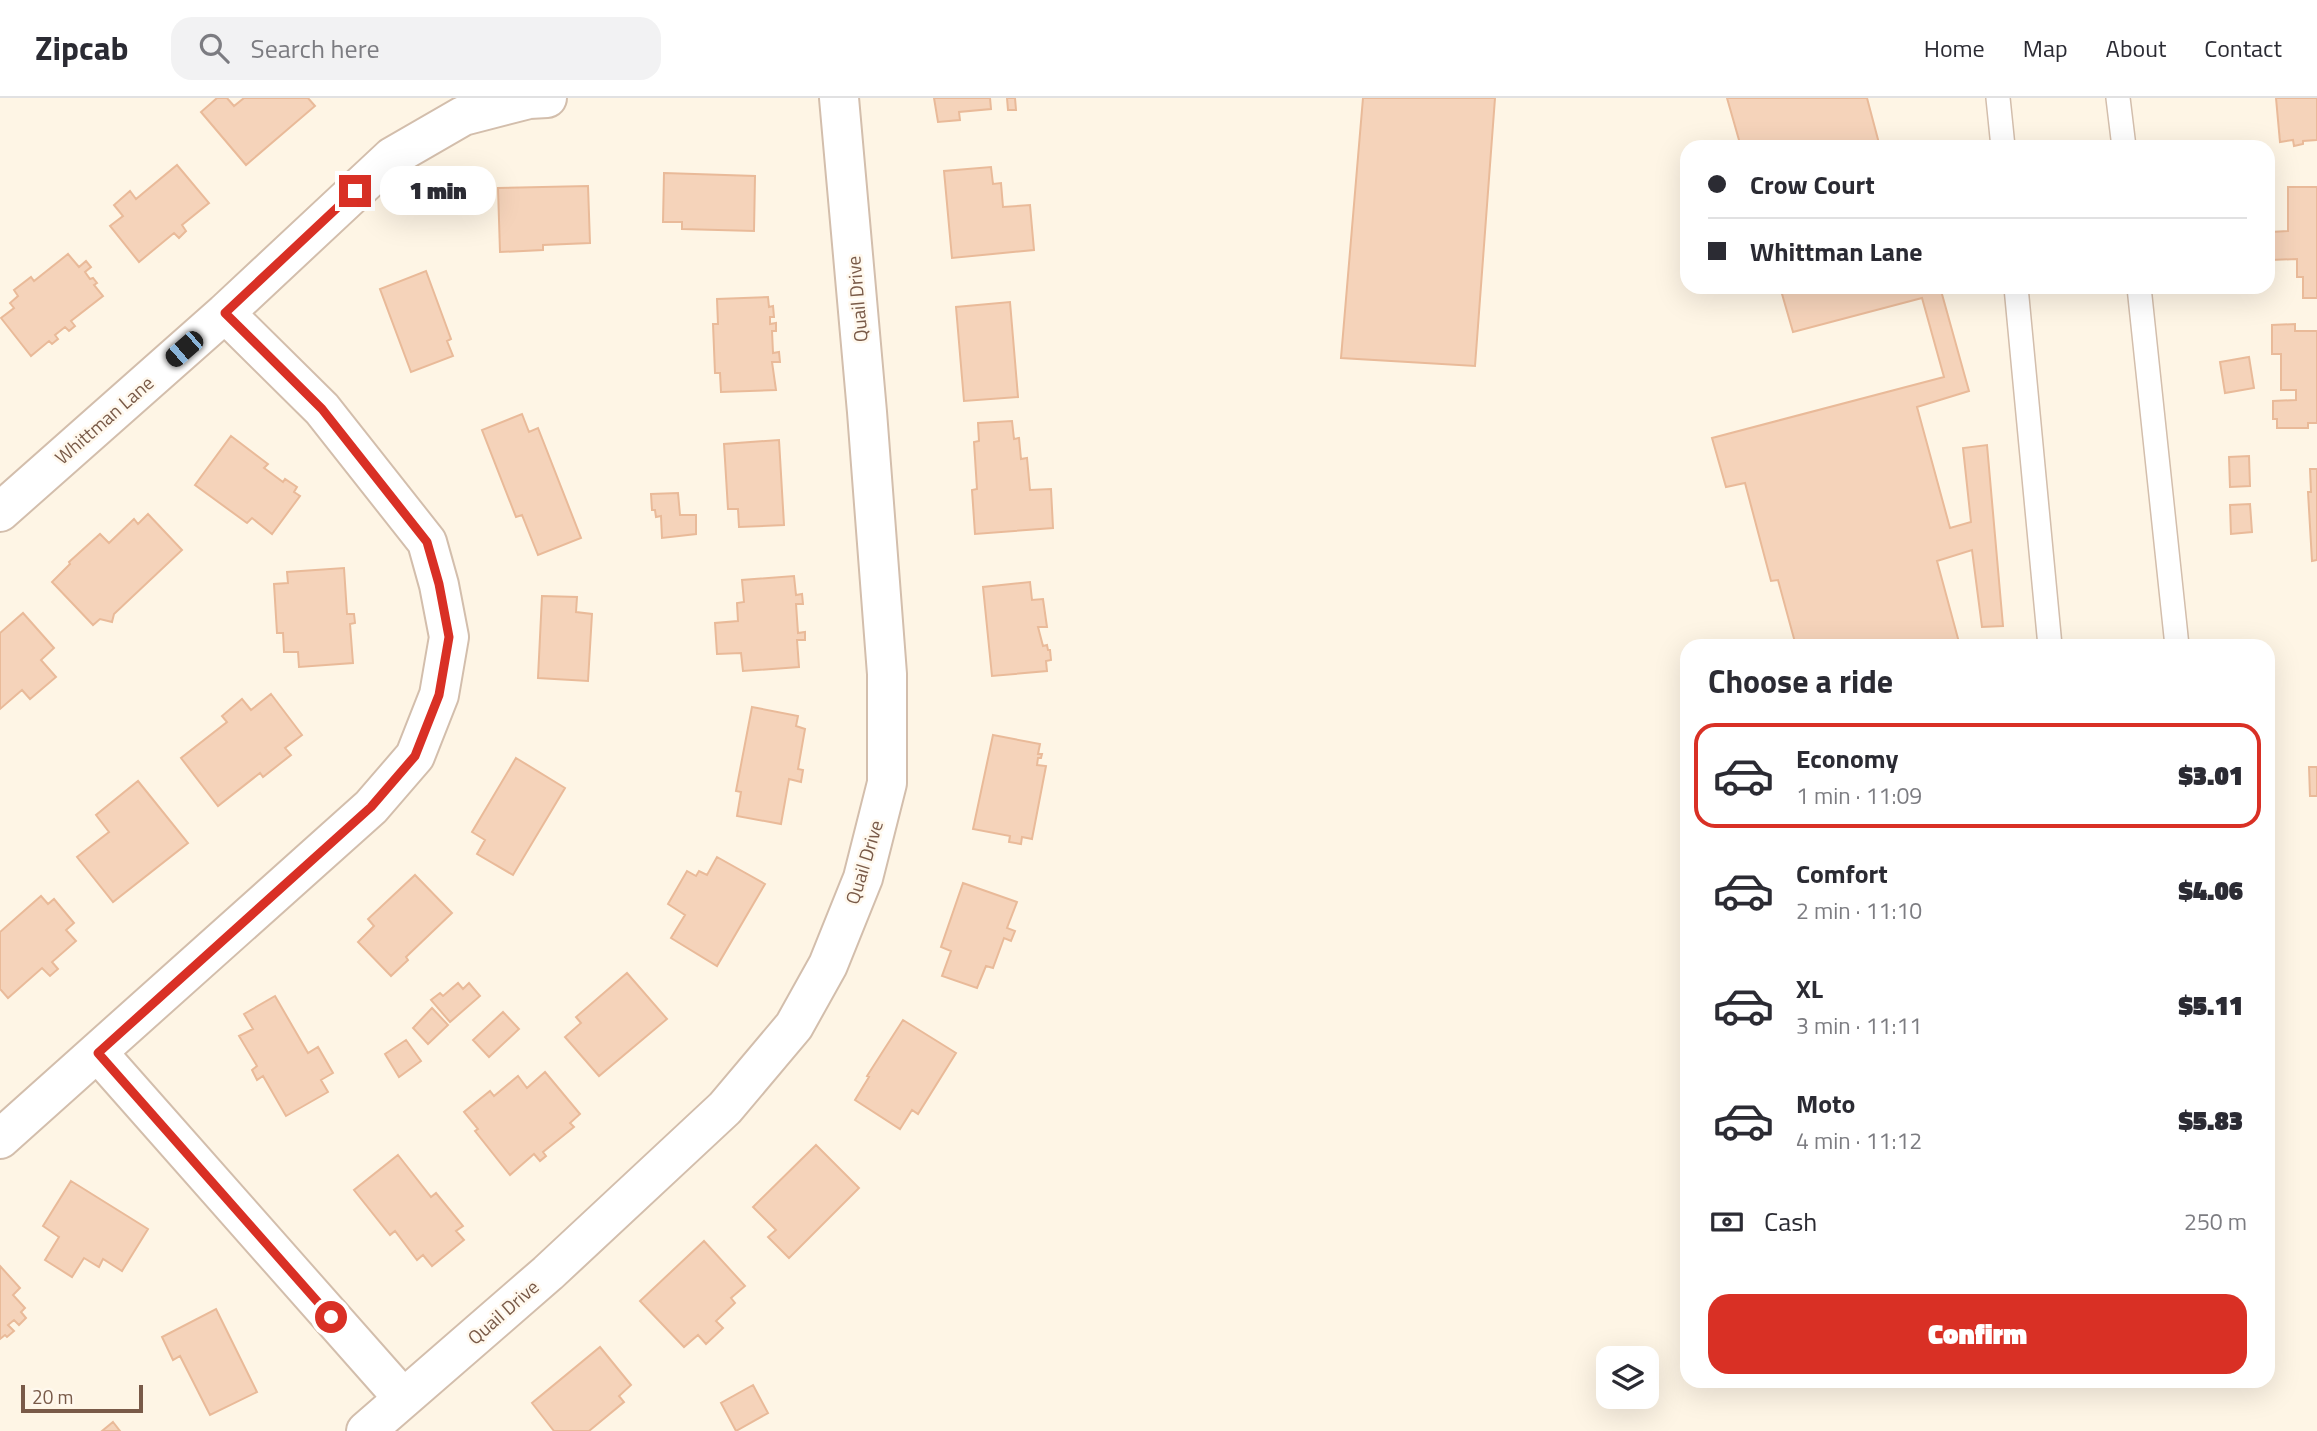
<!DOCTYPE html>
<html lang="en">
<head>
<meta charset="utf-8">
<style>
	:root { --surface:#fff; --page:#f2f2f3; --text:#2b2b33; --muted:#7c7c81; --line:#e1e1e2; --accent:#d93025 }
	body { margin:0; font-family:"Titillium Web",sans-serif; background:var(--page); color:var(--text); height:100vh; display:flex; flex-direction:column; font-size:26px; white-space:nowrap }
	* { box-sizing:border-box; margin:0 }
	p { font-size:23px; color:var(--muted) }
	.icon { flex:none; width:38px; height:38px; fill:none; stroke:currentColor; stroke-width:2; stroke-linecap:round; stroke-linejoin:round }
	.map { position:relative; flex:1; overflow:hidden }
	.drawer { position:absolute; left:1680px; top:541px; width:595px; height:749px; display:flex; flex-direction:column; background:var(--surface); border-radius:21px; box-shadow:0 7px 28px #0002 }
	.drawer>* { flex:none }
	.top-card { position:absolute; left:1680px; top:42px; width:595px; height:154px; border-radius:21px; box-shadow:0 7px 28px #0002; display:grid; align-content:center; height:154px; padding:0 28px; background:var(--surface) }
	.tools { position:absolute; left:1596px; top:1248px; display:grid; gap:14px }
	.tools a { display:grid; place-items:center; width:63px; height:63px; border-radius:14px; background:var(--surface); box-shadow:0 7px 28px #0002; font-size:35px }
	.scale { position:absolute; left:21px; bottom:18px; width:122px; box-sizing:border-box; padding-left:7px; border:4px solid #795a48; border-top:0; font-size:19px; line-height:24px; white-space:nowrap; color:#795a48; -webkit-text-stroke:5px #fff8ed; paint-order:stroke }
	.end { position:absolute; width:32px; height:32px; margin:-16px; border:9px solid #d93025; background:#fff; box-shadow:0 0 0 4px #fff }
	.from { border-radius:50% }
	.bubble { position:absolute; height:49px; border-radius:21px; background:var(--surface); box-shadow:0 7px 28px #0002; font-size:23px; font-weight:800; line-height:49px; text-align:center }
	.car { position:absolute; width:21px; height:42px; margin:-21px -10px; border-radius:9px; box-shadow:0 0 5px 2px #0007; background:linear-gradient(#222 24%,#8ab4d8 0 40%,#222 0 76%,#8ab4d8 0 86%,#222 0) }
	.top-card b { display:flex; align-items:center; gap:24px; height:66px; font-size:26px }
	.top-card b+b { border-top:2px solid var(--line) }
	.top-card i { width:18px; height:18px; background:var(--text) }
	ul { padding:0; list-style:none }
	li { display:flex; align-items:center; gap:21px; height:105px; margin:0 14px 10px; padding:0 14px; border:4px solid transparent; border-radius:21px }
	li div { flex:1 }
	li b { display:block; font-size:26px }
	li em { font-style:normal; font-weight:800 }
	li.active { border-color:var(--accent) }
	li>.icon { width:63px; height:63px; stroke-width:1.5 }
	h2 { padding:0 28px; font-size:32px; line-height:84px }
	.pay { display:flex; align-items:center; gap:18px; height:77px; padding:0 28px; font-size:26px }
	.pay p { margin-inline-start:auto }
	.button { display:flex; gap:14px; margin-top:auto; padding:14px 28px }
	.button a { flex:1; height:80px; border-radius:21px; background:var(--accent); color:#fff; font-size:28px; font-weight:800; line-height:80px; text-align:center }
	header { display:flex; align-items:center; gap:42px; box-sizing:border-box; height:98px; padding:0 35px; background:var(--surface); border-bottom:2px solid var(--line) }
	header strong { font-size:33px }
	nav { display:flex; gap:38px; margin-inline-start:auto; font-size:24px }
	.search { width:490px; height:63px; background:var(--page); display:flex; align-items:center; gap:18px; box-sizing:border-box; padding:0 24px; border-radius:21px; color:var(--muted); font-size:26px }
	.map>svg:first-child { display:block }
	.building { fill:#f5d3ba; stroke:#e9ba99; stroke-width:2 }
	.lines { fill:none; stroke-linecap:round; stroke-linejoin:round }
	.lane-casing { stroke:#d3beac; stroke-width:26 }
	.street-casing { stroke:#d3beac; stroke-width:42 }
	.lane { stroke:#fff; stroke-width:23 }
	.street { stroke:#fff; stroke-width:38 }
	.route { stroke:#d93025; stroke-width:9 }
	.labels { text-anchor:middle; stroke-width:5; stroke-linejoin:round; paint-order:stroke }
	.street-label { font-size:19px; fill:#795a48; stroke:#fff8ed }
</style>
</head>
<body>
<header>
<strong>Zipcab</strong>
<div class="search"><svg class="icon" aria-label="search" viewBox="0 0 24 24"><circle cx="10" cy="10" r="6"/><path d="M15 15l6 6"/></svg>Search here</div>
<nav><a>Home</a><a>Map</a><a>About</a><a>Contact</a></nav>
</header>
<div class="map">
<svg width="2317" height="1333" viewBox="0 0 2317 1333">
	<rect width="100%" height="100%" fill="#fef5e5"/>
	<!-- building -->
	<path class="building" d="M217 0H227L234 8 244 0H308L315 8 246 67 201 14Z
		M934 0H990L991 11 959 14 960 22 938 24Z
		M1007 0H1015L1016 12H1008Z
		M1363 0H1495L1475 268 1341 260Z
		M1727 0H1867L1880 49H1741Z
		M2276 0H2317V42L2303 43V46L2294 48 2293 42 2280 44Z
		M177 67 209 105 182 127 186 133 179 140 174 135 139 164 110 128 123 118 114 107 130 93 136 101Z
		M991 69 993 86 1001 85 1003 109 1030 107 1034 152 952 160 944 73Z
		M664 75 755 78 754 133 682 131V124H663Z
		M588 88 590 145 543 147V152L500 154 498 90Z
		M2288 89H2317V200H2303V179H2297V161L2271 162V134L2288 133Z
		M68 156 79 169 86 163 91 169 85 174 90 181 93 180 97 185 94 187 103 198 71 223 75 228 69 233 65 229 55 237 58 241 52 246 49 243 31 258 1 220 14 210 10 205 18 198 14 192 31 179 34 183Z
		M426 173 451 241 447 243 453 258 411 274 380 191Z
		M1780 189H1940L1969 293 1917 309 1950 430 1971 424 1963 350 1987 347 2003 528 1982 529 1972 452 1937 463 1960 548H1796L1778 482 1771 483 1745 385 1726 389 1712 340 1944 279 1922 200 1793 234Z
		M768 199 769 209 773 208 774 219H770V226L776 225V233H772L773 255 779 254 780 264H772L776 292 721 294 720 275H715L713 226H718L717 201Z
		M1010 204 1018 299 964 303 956 209Z
		M2295 226V233H2317V325H2308V330H2277V321H2273V303L2296 302V292H2281V256H2272V227Z
		M2249 259 2254 290 2225 295 2220 264Z
		M522 316 529 334 538 330 581 440 538 457 522 417 516 419 482 332Z
		M1012 323 1014 341 1019 340 1021 361 1027 360 1030 392 1051 391 1053 430 975 436 972 392 977 391 974 344 979 343 978 325Z
		M231 338 268 366 264 370 283 384 285 381 297 389 294 394 300 398 272 436 252 420 247 425 195 387Z
		M779 342 784 427 739 429 738 411H728L724 346Z
		M2249 358 2250 388 2230 389 2229 359Z
		M2310 371H2317V462L2312 463 2308 394H2311Z
		M678 395 680 417H696V436L662 440 661 418 656 419 655 412H652L651 396Z
		M2250 406 2252 434 2231 436 2230 407Z
		M148 416 182 452 114 516 112 524 100 521 93 527 52 484 70 466 69 464 100 436 109 445 134 421 138 426Z
		M344 470 347 516H354L355 525 350 526 353 565 299 569 298 554H284L283 535H277L274 486 288 485 287 474Z
		M794 478 796 497 802 496 803 506H796L798 535 805 534V542H797L799 569 743 573 741 555 717 556 715 525 738 523 737 505 744 504 742 482Z
		M1030 484 1032 502 1043 501 1047 529H1038L1043 548 1047 547 1048 552H1050L1051 562 1046 563 1047 573 992 578 983 489Z
		M542 498 577 499 576 514 592 516 588 583 538 580Z
		M23 515 54 550 41 562 56 579 30 601 22 592 0 611V535Z
		M271 596 302 637 285 650 291 657 263 679 260 675 218 708 181 660 227 624 222 618 242 601 251 612Z
		M752 609 798 618 796 628 805 631 798 671 803 672 801 684 789 681 781 726 737 718 741 694 736 693Z
		M993 637 1040 646 1038 656H1042L1041 660H1038L1037 667 1046 668 1032 741 1022 739 1021 746 1009 744 1010 738 973 731Z
		M516 660 565 690 513 777 477 756 485 742 472 734Z
		M2309 669H2317V698H2310Z
		M138 683 188 745 113 804 77 759 109 734 96 717Z
		M717 759 765 786 717 868 671 840 685 817 668 806 687 773 696 778 699 773 707 777Z
		M415 777 452 815 406 859 408 862 391 878 358 844 374 828 368 821Z
		M963 785 1017 804 1007 830 1015 833 1011 843 1004 840 993 870 986 868 977 890 942 878 951 853 941 849Z
		M41 798 48 806 54 801 74 825 66 832 76 843 52 864 58 871 50 878 42 870 8 900 0 891V834Z
		M627 875 667 921 599 978 565 939 581 925 576 919Z
		M458 885 463 891 469 885 480 898 450 924 431 902 440 895 443 898Z
		M275 898 308 955 318 949 333 975 321 982 328 994 286 1018 263 978 257 982 252 972 257 968 239 938 253 931 244 916Z
		M432 910 448 927 428 946 413 930Z
		M503 914 519 931 489 959 473 942Z
		M903 922 956 955 918 1016 912 1012 900 1031 855 1002 869 979 867 978Z
		M406 942 421 963 399 979 385 956Z
		M545 974 580 1016 570 1025 574 1029 543 1054 546 1058 540 1063 534 1056 510 1077 475 1033 478 1031 464 1014 490 993 494 998 518 978 527 990Z
		M816 1047 859 1090 789 1160 768 1139 776 1132 753 1109Z
		M398 1057 431 1099 436 1095 463 1128 456 1133 464 1142 432 1168 423 1157 417 1162 395 1133 390 1137 354 1092Z
		M71 1083 148 1131 122 1173 103 1161 99 1169 84 1160 72 1179 45 1162 59 1139 43 1128Z
		M704 1143 745 1188 731 1200 735 1205 716 1223 723 1230 706 1246 698 1237 684 1249 640 1203Z
		M0 1168 20 1190 13 1197 25 1210 21 1214 26 1220 19 1227 14 1222 8 1227 14 1233 7 1239 5 1237 0 1241Z
		M216 1211 257 1294 210 1317 180 1258 173 1262 162 1239Z
		M600 1249 631 1287 619 1298 624 1304 589 1333H554L532 1305Z
		M753 1287 768 1315 736 1333 721 1305Z
		M113 1324 120 1333H102Z"/>
	<g class="lines">
		<defs>
			<path id="lane" d="M1998 0 2003 49
				M2118 0 2124 49
				M2016 189 2050 548
				M2139 189 2177 548"/>
			<path id="street" d="M0 414 225 215 392 59 463 18 529 1 547 0
				M98 955 403 1300
				M0 1041 371 709 415 658 439 597 449 539 439 487 427 444 322 311 225 215
				M366 1333 548 1175 725 1010 794 928 828 867 863 780 887 685V576L867 314 839 0"/>
		</defs>
		<!-- lane casing -->
		<use href="#lane" class="lane-casing"/>
		<!-- street casing -->
		<use href="#street" class="street-casing"/>
		<!-- lane -->
		<use href="#lane" class="lane"/>
		<!-- street -->
		<use href="#street" class="street"/>
	</g>
	<g class="lines">
		<!-- route -->
		<path class="route" d="M331 1219 98 955 371 709 415 658 439 597 449 539 439 486 427 444 322 311 225 215 355 93"/>
	</g>
	<g class="labels">
		<!-- street labels -->
		<g class="street-label">
			<text transform="translate(857 201) rotate(-95)" y="7">Quail Drive</text>
			<text transform="translate(104 322) rotate(-41)" y="7">Whittman Lane</text>
			<text transform="translate(864 764) rotate(-73)" y="7">Quail Drive</text>
			<text transform="translate(503 1214) rotate(-41)" y="7">Quail Drive</text>
		</g>
	</g>
</svg>
<div class="tools">
<a><svg class="icon" aria-label="layers" viewBox="0 0 24 24"><path d="M12 4l9 5-9 5-9-5zM3 14l9 5 9-5"/></svg></a>
</div>
<div class="scale">20 m</div>
<i class="end from" style="left:331px;top:1219px"></i>
<i class="end" style="left:355px;top:93px"></i>
<div class="bubble" style="left:380px;top:68px;width:116px">1 min</div>
<i class="car" style="left:184px;top:251px;rotate:229deg"></i>
<div class="top-card">
<b><i class="from"></i>Crow Court</b>
<b><i></i>Whittman Lane</b>
</div>
<section class="drawer">
<h2>Choose a ride</h2>
<ul>
<li class="active"><svg class="icon" aria-label="car" viewBox="0 0 24 24"><path d="M5 17H2v-5l4-1 3-4h7l3 4 3 1v5h-3M9 17h6M6 11h13"/><circle cx="7" cy="17" r="2"/><circle cx="17" cy="17" r="2"/></svg><div><b>Economy</b><p>1 min · 11:09</p></div><em>$3.01</em></li>
<li><svg class="icon" aria-label="car" viewBox="0 0 24 24"><path d="M5 17H2v-5l4-1 3-4h7l3 4 3 1v5h-3M9 17h6M6 11h13"/><circle cx="7" cy="17" r="2"/><circle cx="17" cy="17" r="2"/></svg><div><b>Comfort</b><p>2 min · 11:10</p></div><em>$4.06</em></li>
<li><svg class="icon" aria-label="car" viewBox="0 0 24 24"><path d="M5 17H2v-5l4-1 3-4h7l3 4 3 1v5h-3M9 17h6M6 11h13"/><circle cx="7" cy="17" r="2"/><circle cx="17" cy="17" r="2"/></svg><div><b>XL</b><p>3 min · 11:11</p></div><em>$5.11</em></li>
<li><svg class="icon" aria-label="car" viewBox="0 0 24 24"><path d="M5 17H2v-5l4-1 3-4h7l3 4 3 1v5h-3M9 17h6M6 11h13"/><circle cx="7" cy="17" r="2"/><circle cx="17" cy="17" r="2"/></svg><div><b>Moto</b><p>4 min · 11:12</p></div><em>$5.83</em></li>
</ul>
<div class="pay"><svg class="icon" aria-label="cash" viewBox="0 0 24 24"><path d="M3 7h18v10H3z"/><circle cx="12" cy="12" r="2"/></svg>Cash<p>250 m</p></div>
<div class="button"><a>Confirm</a></div>
</section>
</div>
</body>
</html>
